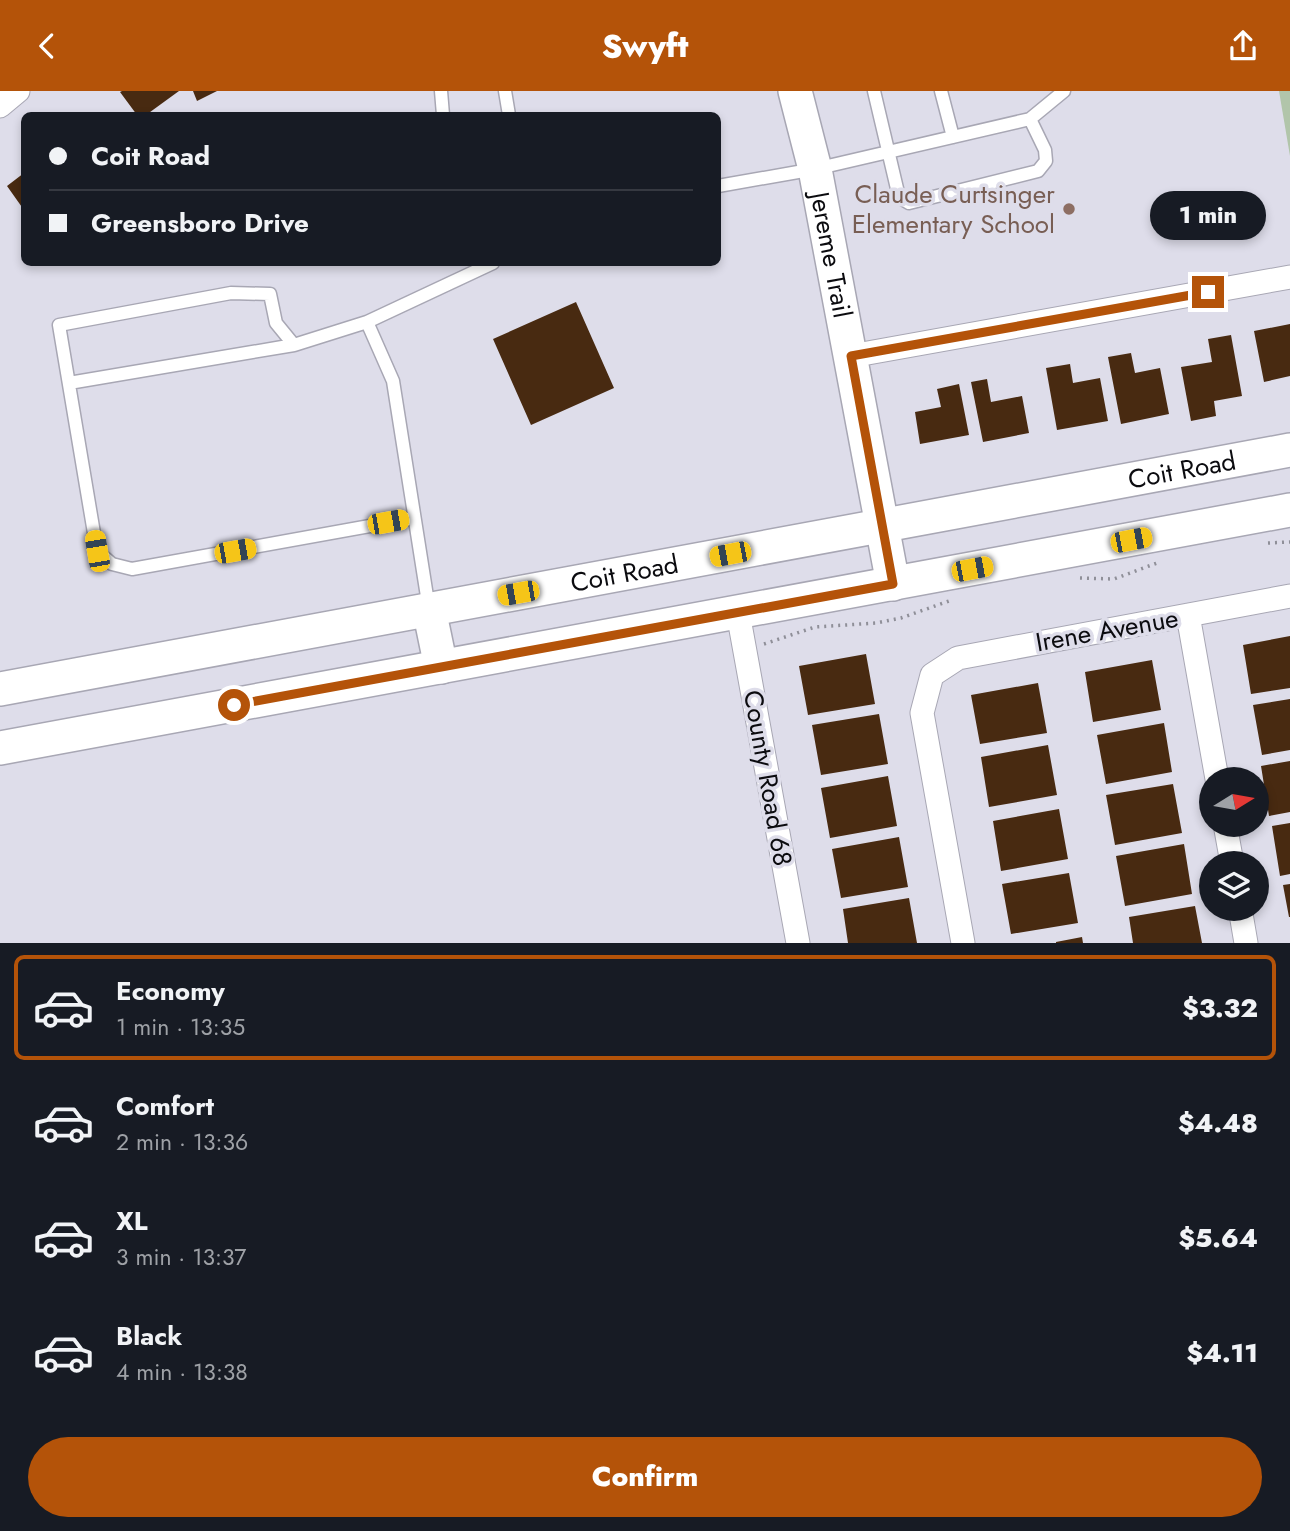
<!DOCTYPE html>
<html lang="en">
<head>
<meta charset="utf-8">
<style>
	:root { --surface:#171b24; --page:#242831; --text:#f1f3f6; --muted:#9ea1a6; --line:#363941; --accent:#b45309 }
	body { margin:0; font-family:Jost,sans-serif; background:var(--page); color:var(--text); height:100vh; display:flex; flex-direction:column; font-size:26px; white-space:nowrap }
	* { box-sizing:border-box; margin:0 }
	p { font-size:23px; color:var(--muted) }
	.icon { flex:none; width:38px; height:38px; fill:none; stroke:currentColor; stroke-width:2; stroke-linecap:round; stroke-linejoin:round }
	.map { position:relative; height:852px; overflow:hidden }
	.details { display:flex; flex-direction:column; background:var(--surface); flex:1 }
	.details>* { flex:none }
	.guide { position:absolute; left:21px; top:21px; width:700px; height:154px; border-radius:10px; box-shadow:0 4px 10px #0003; display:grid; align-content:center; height:154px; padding:0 28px; background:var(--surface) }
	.needle { width:46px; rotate:79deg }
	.controls { position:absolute; left:1199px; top:676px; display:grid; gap:14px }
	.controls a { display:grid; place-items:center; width:70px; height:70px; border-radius:50%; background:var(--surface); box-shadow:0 4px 10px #0003; font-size:35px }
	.end { position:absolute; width:32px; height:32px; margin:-16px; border:9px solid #b45309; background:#fff; box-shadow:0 0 0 4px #fff }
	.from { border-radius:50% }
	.bubble { position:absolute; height:49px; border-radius:24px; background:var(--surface); box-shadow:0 4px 10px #0003; font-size:23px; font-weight:800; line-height:49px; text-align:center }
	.car { position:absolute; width:21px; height:42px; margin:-21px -10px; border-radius:9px; box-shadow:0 0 5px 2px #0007; background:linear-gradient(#f5c518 24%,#345 0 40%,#f5c518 0 76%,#345 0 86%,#f5c518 0) }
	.guide b { display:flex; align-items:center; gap:24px; height:66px; font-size:26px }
	.guide b+b { border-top:2px solid var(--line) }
	.guide i { width:18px; height:18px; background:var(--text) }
	ul { padding:12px 0 0; list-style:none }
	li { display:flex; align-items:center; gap:21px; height:105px; margin:0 14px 10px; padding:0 14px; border:4px solid transparent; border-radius:10px }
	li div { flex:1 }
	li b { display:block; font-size:26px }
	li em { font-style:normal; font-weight:800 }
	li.active { border-color:var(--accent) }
	li>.icon { width:63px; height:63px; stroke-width:1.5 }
	.action { display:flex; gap:14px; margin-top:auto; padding:14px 28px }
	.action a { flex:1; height:80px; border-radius:42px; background:var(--accent); color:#fff; font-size:28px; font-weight:800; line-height:80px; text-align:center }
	header { display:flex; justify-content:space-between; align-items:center; height:91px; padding:0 28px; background:var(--accent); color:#fff; font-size:32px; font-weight:800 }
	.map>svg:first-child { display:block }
	.green { fill:#b1c5aa }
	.building { fill:#482a11 }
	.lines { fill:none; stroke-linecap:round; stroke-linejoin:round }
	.lane-casing { stroke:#a8a7b4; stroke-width:15 }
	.street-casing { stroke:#a8a7b4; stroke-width:25 }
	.secondary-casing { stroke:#a8a7b4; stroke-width:36 }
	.path { stroke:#8f8f98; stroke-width:3.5; stroke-dasharray:2 5; stroke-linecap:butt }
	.lane { stroke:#fff; stroke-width:12 }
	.street { stroke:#fff; stroke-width:23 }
	.secondary { stroke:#fff; stroke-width:33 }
	.route { stroke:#b45309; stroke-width:9 }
	.education-dot { fill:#8d6e63; stroke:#deddea; stroke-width:2.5 }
	.labels { text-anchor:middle; stroke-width:7; stroke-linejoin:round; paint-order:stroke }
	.education-label { font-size:26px; fill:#785e54; stroke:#deddea; text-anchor:end }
	.street-label { font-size:26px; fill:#0b0b0f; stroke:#deddea }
</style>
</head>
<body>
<header><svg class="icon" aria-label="back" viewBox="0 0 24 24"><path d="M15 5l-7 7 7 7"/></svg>Swyft<svg class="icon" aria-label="share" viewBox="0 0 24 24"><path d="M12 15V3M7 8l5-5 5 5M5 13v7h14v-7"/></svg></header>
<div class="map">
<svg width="1290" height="852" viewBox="0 0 1290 852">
	<rect width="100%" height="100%" fill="#deddea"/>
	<!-- green -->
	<path class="green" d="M1279 0H1290V65Z"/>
	<!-- building -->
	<path class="building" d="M122 0H179L146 24H137L120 1Z
		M193 0H217L197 10Z
		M24 82V119L7 95Z
		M576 211 614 297 531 334 493 248Z
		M1290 233V285L1264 291 1254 240Z
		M1231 244 1242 305 1214 310 1216 325 1191 330 1181 276 1212 271 1208 248Z
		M1131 262 1135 282 1160 277 1169 323 1121 333 1108 266Z
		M1070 273 1073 292 1100 287 1108 330 1057 339 1046 277Z
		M987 288 991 311 1022 305 1029 342 983 351 971 291Z
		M959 293 969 344 920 353 915 321 941 316 937 298Z
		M1290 545V597L1251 603 1243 554Z
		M866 563 875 613 808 624 799 575Z
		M1152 569 1161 619 1093 631 1085 581Z
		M1038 592 1047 642 980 653 971 604Z
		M1290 608V659L1262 664 1253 614Z
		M879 623 888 673 821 684 812 634Z
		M1164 632 1172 681 1106 693 1097 644Z
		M1048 654 1057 704 989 716 981 666Z
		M1290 670V721L1269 725 1261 675Z
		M888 685 897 735 830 747 821 697Z
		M1173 693 1182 742 1115 754 1106 704Z
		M1059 718 1068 768 1001 780 993 730Z
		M1290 732V783L1280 785 1272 735Z
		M899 746 908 796 841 807 832 758Z
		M1184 753 1192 803 1125 815 1116 765Z
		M1069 782 1078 832 1011 843 1002 793Z
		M1290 793V826H1289L1283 794Z
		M909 807 917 852H848L843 818Z
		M1195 815 1202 852H1133L1129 826Z
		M1082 846 1083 852H1056V851Z"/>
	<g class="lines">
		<defs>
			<path id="lane" d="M441 0 443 24
				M505 0 509 24
				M874 0 899 106 909 112 1038 80 1046 70 1045 59 1030 28
				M941 0 953 46
				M718 95 815 78 1030 28 1064 0
				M367 231 294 254 276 232 270 203 231 202 59 234 97 460 112 473 132 478 414 427
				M69 292 294 254
				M429 518 393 290 367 231 493 172"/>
			<path id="street" d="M0 15 18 0
				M851 265 1290 186
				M738 522 798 852
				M1188 524 1217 688
				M1225 733 1232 772
				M1240 817 1246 852
				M963 852 922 622 932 584 958 567 1290 505"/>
			<g id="secondary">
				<path id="s1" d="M795 0 815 78 893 493"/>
				<path d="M429 518 441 576"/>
				<path id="s2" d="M0 598 1290 359"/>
				<path d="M0 657 1290 419"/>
			</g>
		</defs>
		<!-- lane casing -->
		<use href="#lane" class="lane-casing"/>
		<!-- street casing -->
		<use href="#street" class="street-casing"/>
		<!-- secondary casing -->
		<use href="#secondary" class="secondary-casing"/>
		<!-- path -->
		<path class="path" d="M1268 452 1290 451
			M1080 487 1114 488 1157 472
			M764 553 815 536 876 532 901 527 949 510"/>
		<!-- lane -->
		<use href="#lane" class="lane"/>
		<!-- street -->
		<use href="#street" class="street"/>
		<!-- secondary -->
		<use href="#secondary" class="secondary"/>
	</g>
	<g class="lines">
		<!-- route -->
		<path class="route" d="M234 614 893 493 851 265 1208 201"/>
	</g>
	<!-- markers -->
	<circle class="education-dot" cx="1069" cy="118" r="7"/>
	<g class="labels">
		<!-- education labels -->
		<g class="education-label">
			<text x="1055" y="112">Claude Curtsinger<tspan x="1055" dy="30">Elementary School</tspan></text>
		</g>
		<!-- street labels -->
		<g class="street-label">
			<text dy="9" stroke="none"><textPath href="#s1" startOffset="168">Jereme Trail</textPath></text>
			<text dy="9" stroke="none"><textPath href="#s2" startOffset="1202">Coit Road</textPath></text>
			<text dy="9" stroke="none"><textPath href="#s2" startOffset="635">Coit Road</textPath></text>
			<text transform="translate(1107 539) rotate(-10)" y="9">Irene Avenue</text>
			<text transform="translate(768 687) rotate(80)" y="9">County Road 68</text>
		</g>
	</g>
</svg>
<div class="controls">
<a><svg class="needle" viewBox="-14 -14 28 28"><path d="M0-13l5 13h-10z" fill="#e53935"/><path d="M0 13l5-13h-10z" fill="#9ea1a6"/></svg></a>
<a><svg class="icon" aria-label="layers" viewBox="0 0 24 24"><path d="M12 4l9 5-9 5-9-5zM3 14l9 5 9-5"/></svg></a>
</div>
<i class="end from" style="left:234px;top:614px"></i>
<i class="end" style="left:1208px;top:201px"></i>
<div class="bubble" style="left:1150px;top:100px;width:116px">1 min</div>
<i class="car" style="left:388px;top:431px;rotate:80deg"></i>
<i class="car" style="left:1131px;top:449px;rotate:79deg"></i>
<i class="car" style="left:97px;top:460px;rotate:350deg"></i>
<i class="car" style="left:235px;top:460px;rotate:80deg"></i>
<i class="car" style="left:730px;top:463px;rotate:259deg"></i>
<i class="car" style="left:972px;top:478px;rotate:79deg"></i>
<i class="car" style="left:518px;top:502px;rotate:260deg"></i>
<div class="guide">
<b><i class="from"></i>Coit Road</b>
<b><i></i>Greensboro Drive</b>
</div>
</div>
<section class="details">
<ul>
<li class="active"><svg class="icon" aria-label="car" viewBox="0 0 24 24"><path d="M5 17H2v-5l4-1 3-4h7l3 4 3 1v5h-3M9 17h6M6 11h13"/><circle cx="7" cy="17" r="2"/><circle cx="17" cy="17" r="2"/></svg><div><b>Economy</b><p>1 min · 13:35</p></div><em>$3.32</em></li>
<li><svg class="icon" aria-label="car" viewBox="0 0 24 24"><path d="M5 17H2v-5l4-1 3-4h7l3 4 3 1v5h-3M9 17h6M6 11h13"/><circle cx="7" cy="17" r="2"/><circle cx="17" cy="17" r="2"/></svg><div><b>Comfort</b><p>2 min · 13:36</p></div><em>$4.48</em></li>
<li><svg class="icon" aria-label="car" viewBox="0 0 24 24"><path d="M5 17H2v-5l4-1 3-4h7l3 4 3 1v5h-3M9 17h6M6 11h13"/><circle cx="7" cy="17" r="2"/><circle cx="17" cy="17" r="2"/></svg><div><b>XL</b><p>3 min · 13:37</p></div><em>$5.64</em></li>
<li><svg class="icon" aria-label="car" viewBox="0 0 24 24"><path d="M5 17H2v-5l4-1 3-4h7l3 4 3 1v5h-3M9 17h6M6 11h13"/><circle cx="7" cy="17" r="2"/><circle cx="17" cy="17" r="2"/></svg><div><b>Black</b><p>4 min · 13:38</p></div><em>$4.11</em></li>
</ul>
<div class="action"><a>Confirm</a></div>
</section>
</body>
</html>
